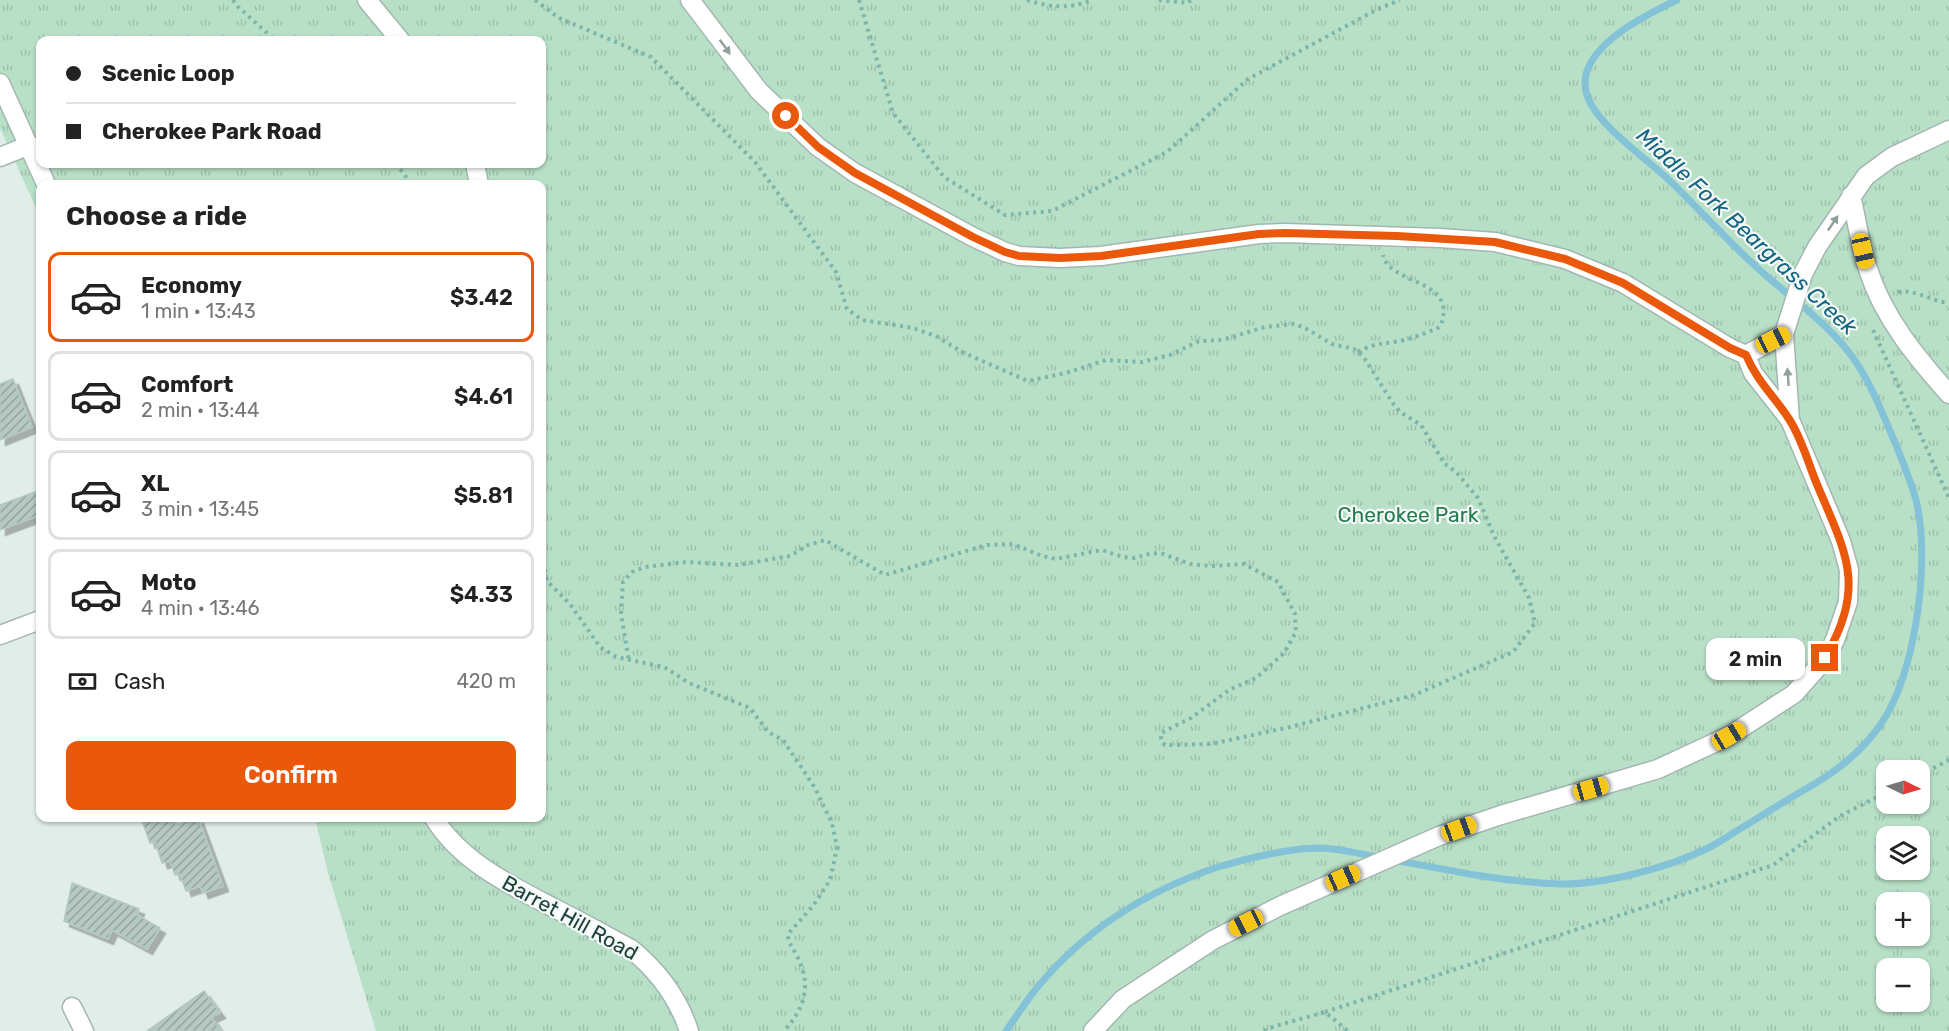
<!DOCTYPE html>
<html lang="en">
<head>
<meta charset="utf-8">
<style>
	:root { --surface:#fff; --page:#f6f6f6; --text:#222; --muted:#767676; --line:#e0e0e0; --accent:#ea580c }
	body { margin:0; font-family:Rubik,sans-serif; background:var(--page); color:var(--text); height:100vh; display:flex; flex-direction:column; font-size:22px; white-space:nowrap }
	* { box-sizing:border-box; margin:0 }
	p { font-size:20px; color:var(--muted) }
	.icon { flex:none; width:33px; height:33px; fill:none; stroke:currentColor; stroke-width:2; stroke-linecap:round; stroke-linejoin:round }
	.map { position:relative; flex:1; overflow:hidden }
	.details { position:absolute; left:36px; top:180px; width:510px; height:642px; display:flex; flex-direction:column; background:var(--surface); border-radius:12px; box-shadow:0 2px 4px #0004 }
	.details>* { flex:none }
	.banner { position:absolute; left:36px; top:36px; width:510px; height:132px; border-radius:12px; box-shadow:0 2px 4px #0004; display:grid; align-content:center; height:132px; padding:0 30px; background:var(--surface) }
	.needle { width:39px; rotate:95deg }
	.tools { position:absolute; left:1876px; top:760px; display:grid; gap:12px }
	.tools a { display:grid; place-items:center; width:54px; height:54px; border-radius:12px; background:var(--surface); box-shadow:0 2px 4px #0004; font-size:30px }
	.end { position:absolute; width:27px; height:27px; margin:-14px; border:8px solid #ea580c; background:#fff; box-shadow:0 0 0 3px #fff }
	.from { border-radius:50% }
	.bubble { position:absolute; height:42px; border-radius:12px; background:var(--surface); box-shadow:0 2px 4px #0004; font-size:20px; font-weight:600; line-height:42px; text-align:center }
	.car { position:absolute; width:18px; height:36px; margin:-18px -9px; border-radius:8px; box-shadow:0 0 4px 2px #0007; background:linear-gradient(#f5c518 24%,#345 0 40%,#f5c518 0 76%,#345 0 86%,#f5c518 0) }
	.banner b { display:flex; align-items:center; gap:21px; height:57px; font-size:22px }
	.banner b+b { border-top:2px solid var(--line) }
	.banner i { width:15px; height:15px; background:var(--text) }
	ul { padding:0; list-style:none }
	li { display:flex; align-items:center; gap:18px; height:90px; margin:0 12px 9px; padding:0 18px; border:3px solid var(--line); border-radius:12px }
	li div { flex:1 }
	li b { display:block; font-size:22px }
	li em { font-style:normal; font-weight:600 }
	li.current { border-color:var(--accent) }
	li>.icon { width:54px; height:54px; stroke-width:1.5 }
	h2 { padding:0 30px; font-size:27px; line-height:72px }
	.pay { display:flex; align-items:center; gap:15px; height:66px; padding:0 30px; font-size:22px }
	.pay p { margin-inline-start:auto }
	.cta { display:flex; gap:12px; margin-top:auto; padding:12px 30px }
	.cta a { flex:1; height:69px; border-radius:12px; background:var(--accent); color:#fff; font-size:24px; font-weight:600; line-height:69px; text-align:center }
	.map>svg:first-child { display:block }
	.park { fill:url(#park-tufts); fill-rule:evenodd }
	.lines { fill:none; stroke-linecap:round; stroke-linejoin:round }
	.stream { stroke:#84c2d8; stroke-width:7 }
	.building { fill:url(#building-hatch); stroke:#b3c8c1; stroke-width:1.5; filter:url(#shadow) }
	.minor-casing { stroke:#a3b6b1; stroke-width:21 }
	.path { stroke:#7fb4a9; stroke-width:4; stroke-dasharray:3 4.5; stroke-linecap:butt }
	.minor { stroke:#fff; stroke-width:18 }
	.oneway { fill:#90a09d }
	.route { stroke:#ea580c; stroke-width:8 }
	.labels { text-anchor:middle; stroke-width:4.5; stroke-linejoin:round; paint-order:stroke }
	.park-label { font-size:21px; fill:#267b4f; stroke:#f2f9f6 }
	.street-label { font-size:21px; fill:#20403b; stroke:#f2f9f6 }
	.water-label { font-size:22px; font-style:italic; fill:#146482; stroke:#f2f9f6 }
</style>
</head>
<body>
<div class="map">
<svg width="1949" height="1031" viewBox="0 0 1949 1031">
	<defs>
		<pattern id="park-tufts" width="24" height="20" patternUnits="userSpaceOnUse" patternTransform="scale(1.5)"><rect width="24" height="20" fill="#b8e0c7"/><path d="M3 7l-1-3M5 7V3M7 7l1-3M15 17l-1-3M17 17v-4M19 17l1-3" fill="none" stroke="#9ec1ac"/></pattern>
		<pattern id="building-hatch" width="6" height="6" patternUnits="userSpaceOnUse" patternTransform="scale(1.5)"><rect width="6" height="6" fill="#b6c8c2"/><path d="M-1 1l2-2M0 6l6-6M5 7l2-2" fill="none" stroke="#94a49f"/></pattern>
		<filter id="shadow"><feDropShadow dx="5.5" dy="5.5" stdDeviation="0" flood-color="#0004"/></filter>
	</defs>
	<rect width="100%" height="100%" fill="#e1ede9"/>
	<!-- park -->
	<path class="park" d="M0 0H1949V1031H376L328 873 315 818H542V184H40V217L0 128ZM40 40H542V164H40ZM1887 771H1920V804H1887ZM1887 837H1920V870H1887ZM1887 903H1920V936H1887ZM1887 969H1920V1002H1887Z"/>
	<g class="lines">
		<!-- stream -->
		<path class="stream" d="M1394 860C1448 870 1503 882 1559 884 1602 885 1667 868 1706 849 1719 843 1731 834 1743 827 1766 813 1788 799 1811 786 1880 746 1903 700 1916 623 1922 588 1925 535 1916 500 1909 475 1898 450 1888 426 1877 400 1865 372 1847 350 1819 315 1782 292 1751 262 1723 236 1697 207 1669 180 1647 159 1599 126 1588 98 1569 52 1645 15 1677 0
			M1006 1031C1016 1017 1025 1003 1035 990 1084 930 1146 891 1218 867 1249 858 1284 849 1317 848 1338 848 1359 854 1380 857"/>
	</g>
	<!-- building -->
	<path class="building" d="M13 379 32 427 0 440V384Z
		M40 490V515L0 530V505Z
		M141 818H173L176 825 198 818 223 886 203 893 200 886 186 891 180 874 175 875 170 861 162 863 155 841 150 843Z
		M72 883 139 909 137 915 160 928 147 949 112 930 108 939 64 921Z
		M204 991 220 1013 211 1017 221 1031H147Z"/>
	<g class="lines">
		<defs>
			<path id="minor" d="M367 0 400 40
				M690 0 759 91 818 147 855 173 973 237 1005 252 1019 256 1060 258 1101 256 1259 234 1285 233 1440 238 1495 242 1565 259 1623 283 1730 348 1746 355 1784 334
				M0 83 46 184
				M0 157 30 145
				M475 164 479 184
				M1851 196C1857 220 1860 246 1868 269 1883 317 1916 357 1949 394
				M1790 420 1784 334 1803 274 1817 247 1866 176 1892 157 1949 130
				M0 635 40 620
				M434 818C461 862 510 885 554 908 580 921 605 935 631 949 658 971 678 997 689 1031
				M72 1007 84 1031
				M1093 1031 1123 999 1213 940 1280 906 1439 836 1501 815 1658 769 1729 736 1794 694 1825 659 1835 640 1848 602 1849 570 1841 541 1790 420 1753 373 1746 355"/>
		</defs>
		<!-- minor casing -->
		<use href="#minor" class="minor-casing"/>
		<!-- path -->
		<path class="path" d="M233 0 236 5 275 40
			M535 0 559 18 651 57 755 162 836 272 847 309 862 320 913 328 936 336 962 352 1028 381 1066 373 1106 360 1142 362 1170 355 1199 341 1222 340 1265 327 1294 324 1305 328 1332 344 1354 349 1363 356 1394 405 1400 412 1421 425 1444 463 1457 473 1478 498 1494 536 1529 598 1535 623 1513 652 1414 695 1290 727 1211 744 1165 745 1161 741V733L1191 718 1229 690 1256 678 1284 653 1296 632 1295 614 1278 582 1244 564 1211 566 1190 564 1163 554 1152 553 1135 558 1123 557 1102 550 1056 559 1042 556 1013 544 987 545 885 575 825 540 808 545 790 556 738 565 687 562 645 567 632 572 623 582 621 614 629 661
			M859 0 893 113 944 177 1005 215 1052 211 1167 152 1248 79 1378 9 1400 0
			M1027 0C1053 8 1068 9 1093 0
			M1159 0 1188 3 1191 0
			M395 164 405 175 409 184
			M1898 292C1915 289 1931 301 1948 303
			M1873 330 1949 498
			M1358 352C1378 341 1384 345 1404 340 1417 337 1428 332 1440 327 1460 278 1390 286 1383 255
			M542 555 547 581 570 604 600 647 616 657 664 667 689 683 750 708 768 732 783 740 815 788 832 823 837 847 835 857 831 876 827 885 813 906 788 934C788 943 793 948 797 956 812 985 805 1008 784 1031
			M1920 775 1949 760
			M1325 1012 1773 865 1840 816 1887 792
			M1264 1031 1272 1027 1325 1012 1348 1031"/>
		<!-- minor -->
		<use href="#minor" class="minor"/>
	</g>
	<!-- one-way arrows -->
	<defs><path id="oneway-solid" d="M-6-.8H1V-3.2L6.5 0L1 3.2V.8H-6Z" transform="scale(1.5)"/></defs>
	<g class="oneway">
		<use href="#oneway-solid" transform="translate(725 47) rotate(54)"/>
		<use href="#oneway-solid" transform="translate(1833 223) rotate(-56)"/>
		<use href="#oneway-solid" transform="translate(1788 377) rotate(-94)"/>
	</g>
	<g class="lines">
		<!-- route -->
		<path class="route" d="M786 116 818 147 855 173 973 237 1005 252 1019 256 1060 258 1101 256 1259 234 1285 233 1397 236 1495 242 1565 259 1623 283 1730 348 1746 355C1757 381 1774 396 1789 419 1801 437 1808 462 1816 482 1846 554 1867 584 1825 658"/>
	</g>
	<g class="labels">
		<!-- park labels -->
		<g class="park-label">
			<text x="1408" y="522">Cherokee Park</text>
		</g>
		<!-- street labels -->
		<g class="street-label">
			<text transform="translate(570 918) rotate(29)" y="7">Barret Hill Road</text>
		</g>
		<!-- water labels -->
		<g class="water-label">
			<text transform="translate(1747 231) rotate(43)" y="8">Middle Fork Beargrass Creek</text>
		</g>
	</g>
</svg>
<div class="tools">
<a><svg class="needle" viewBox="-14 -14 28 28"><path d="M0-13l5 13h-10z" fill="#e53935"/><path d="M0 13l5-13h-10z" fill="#767676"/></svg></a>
<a><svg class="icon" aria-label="layers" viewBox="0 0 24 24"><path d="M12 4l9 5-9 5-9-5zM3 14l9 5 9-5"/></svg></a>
<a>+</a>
<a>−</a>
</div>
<i class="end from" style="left:786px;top:116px"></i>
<i class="end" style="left:1825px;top:658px"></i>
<div class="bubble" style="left:1706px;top:638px;width:99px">2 min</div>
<i class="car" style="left:1863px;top:251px;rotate:167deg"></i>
<i class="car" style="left:1773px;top:340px;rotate:65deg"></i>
<i class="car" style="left:1729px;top:736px;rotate:59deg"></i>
<i class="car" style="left:1591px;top:789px;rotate:74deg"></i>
<i class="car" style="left:1459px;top:829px;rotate:70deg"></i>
<i class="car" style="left:1343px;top:878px;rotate:66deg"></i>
<i class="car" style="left:1246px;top:923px;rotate:243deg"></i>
<div class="banner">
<b><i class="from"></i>Scenic Loop</b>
<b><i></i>Cherokee Park Road</b>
</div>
<section class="details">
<h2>Choose a ride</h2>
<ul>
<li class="current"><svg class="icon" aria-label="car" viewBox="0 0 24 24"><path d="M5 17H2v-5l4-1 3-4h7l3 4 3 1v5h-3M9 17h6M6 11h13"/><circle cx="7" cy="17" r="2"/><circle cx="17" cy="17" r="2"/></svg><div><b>Economy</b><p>1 min · 13:43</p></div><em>$3.42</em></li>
<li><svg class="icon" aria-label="car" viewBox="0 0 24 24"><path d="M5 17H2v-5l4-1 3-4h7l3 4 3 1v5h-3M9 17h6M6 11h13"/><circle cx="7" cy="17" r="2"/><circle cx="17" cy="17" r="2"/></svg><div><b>Comfort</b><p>2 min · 13:44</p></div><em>$4.61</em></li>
<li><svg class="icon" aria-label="car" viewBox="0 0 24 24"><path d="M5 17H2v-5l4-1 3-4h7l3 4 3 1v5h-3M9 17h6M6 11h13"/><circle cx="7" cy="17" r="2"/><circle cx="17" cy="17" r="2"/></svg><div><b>XL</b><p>3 min · 13:45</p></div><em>$5.81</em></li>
<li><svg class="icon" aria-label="car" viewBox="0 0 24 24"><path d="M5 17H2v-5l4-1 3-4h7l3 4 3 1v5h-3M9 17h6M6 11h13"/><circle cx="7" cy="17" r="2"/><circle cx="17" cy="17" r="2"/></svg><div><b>Moto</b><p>4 min · 13:46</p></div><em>$4.33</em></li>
</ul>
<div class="pay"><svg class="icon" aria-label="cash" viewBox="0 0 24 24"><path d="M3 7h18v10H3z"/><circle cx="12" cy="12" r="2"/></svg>Cash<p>420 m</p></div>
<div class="cta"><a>Confirm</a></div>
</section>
</div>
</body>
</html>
